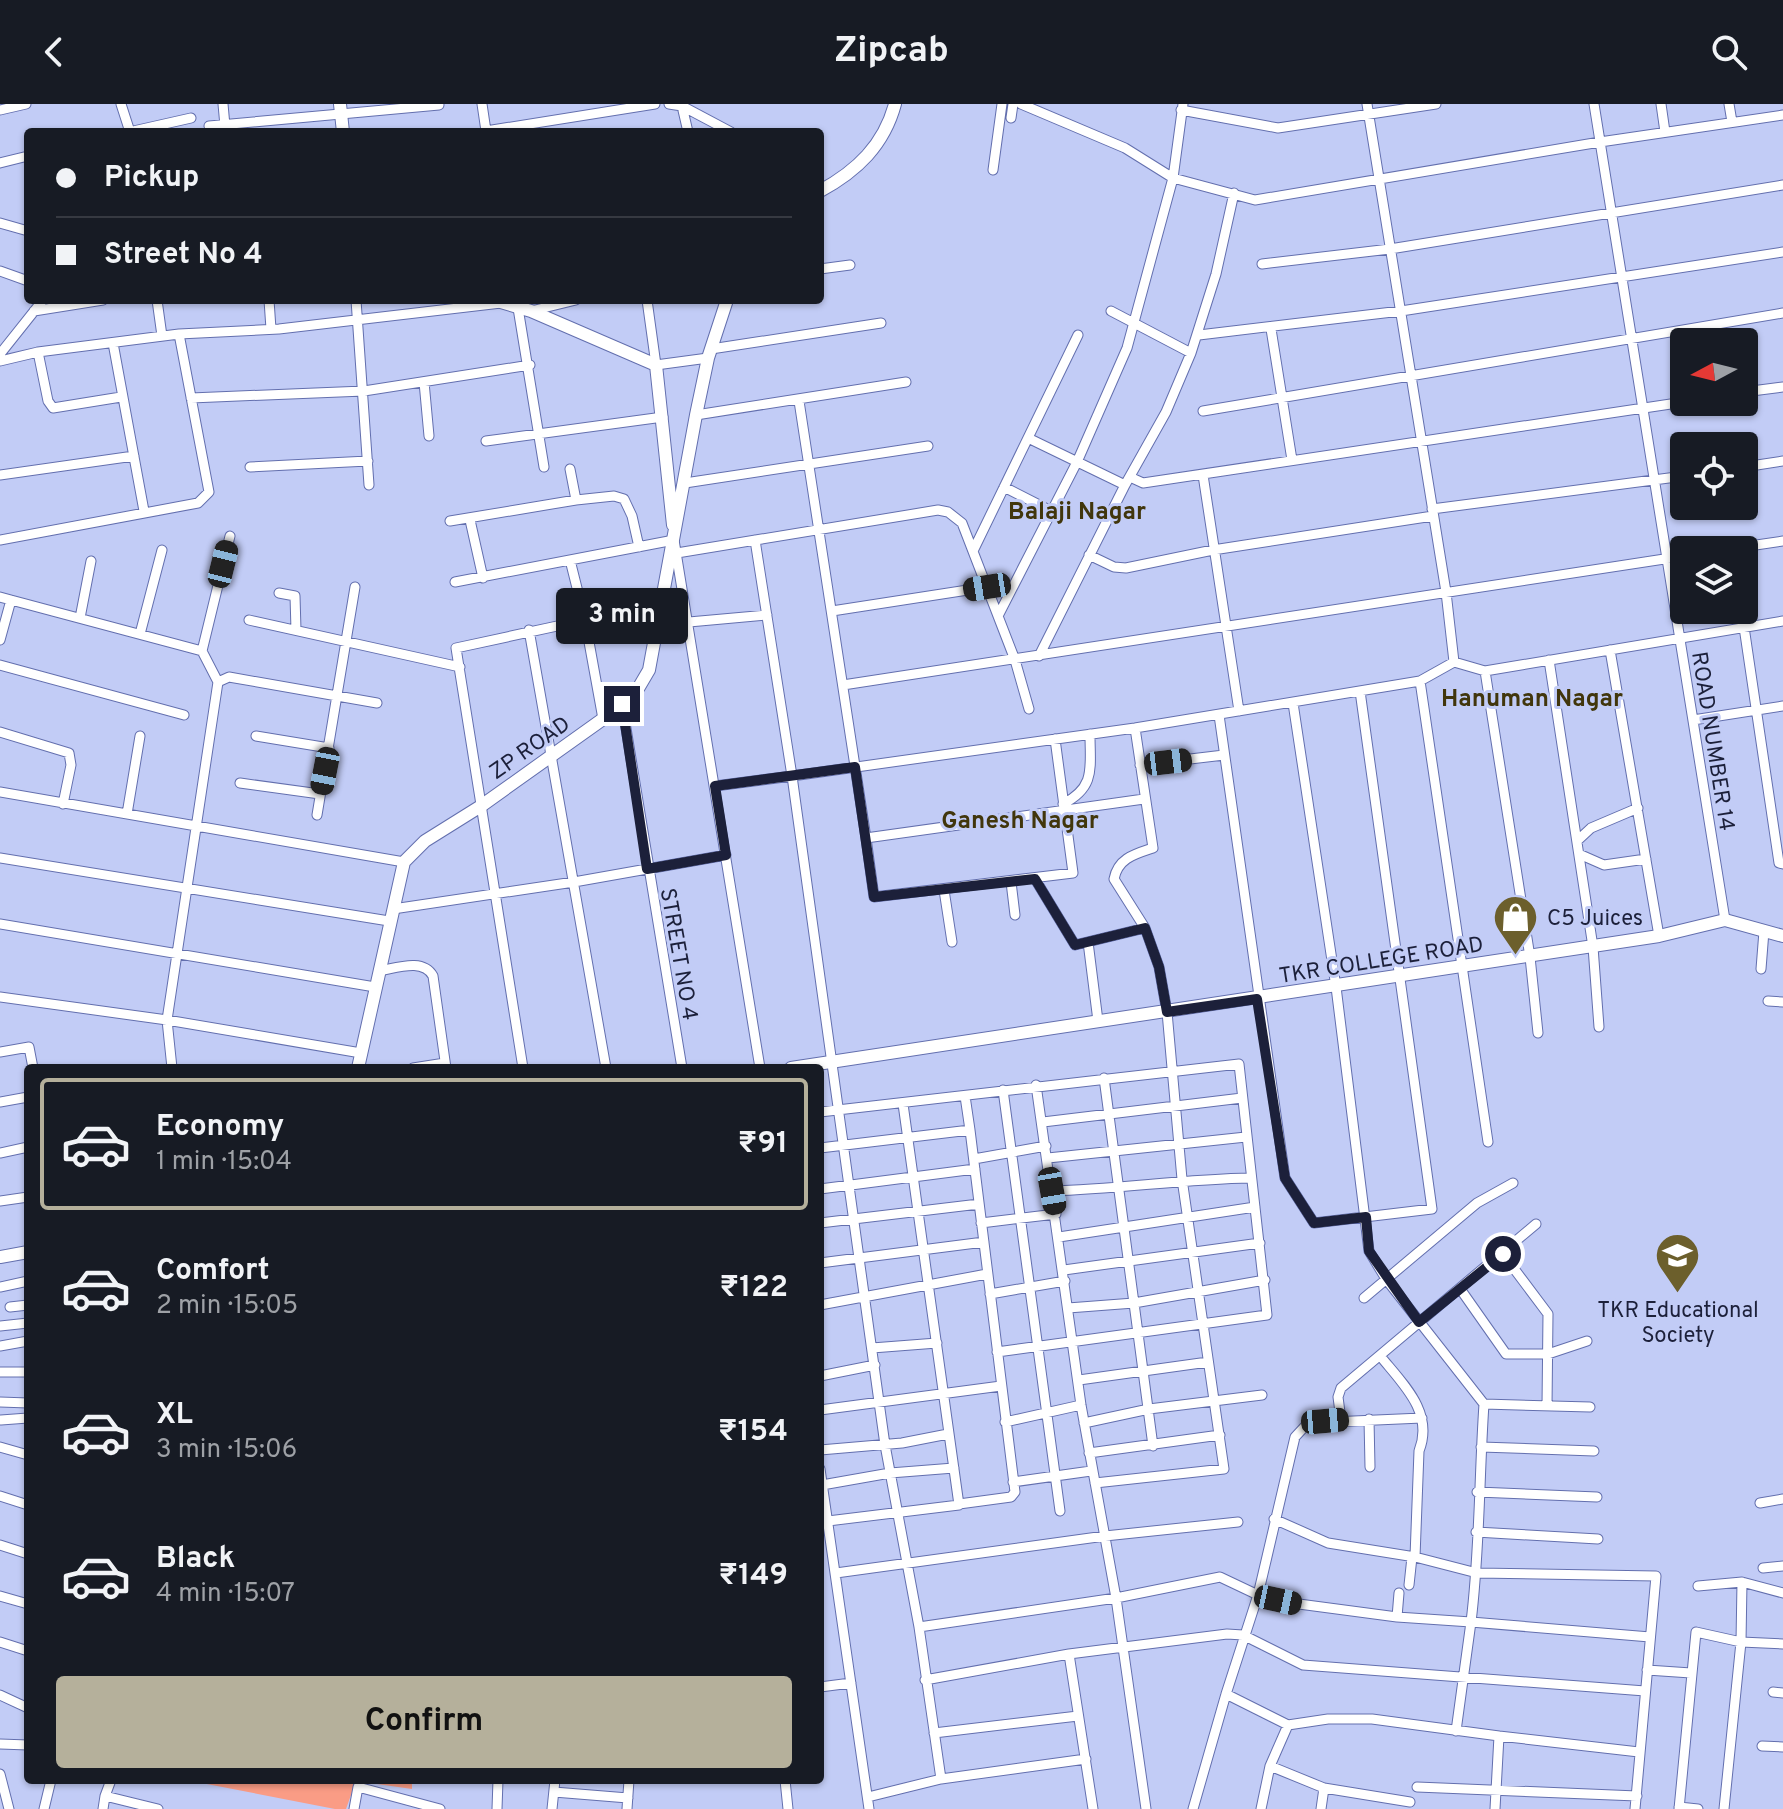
<!DOCTYPE html>
<html lang="en">
<head>
<meta charset="utf-8">
<style>
	:root { --surface:#171b24; --page:#20242c; --text:#f1f3f6; --muted:#9ea1a6; --line:#363941; --accent:#b5b09b }
	body { margin:0; font-family:Overpass,sans-serif; background:var(--page); color:var(--text); height:100vh; display:flex; flex-direction:column; font-size:30px; white-space:nowrap }
	* { box-sizing:border-box; margin:0 }
	p { font-size:26px; color:var(--muted) }
	.icon { flex:none; width:44px; height:44px; fill:none; stroke:currentColor; stroke-width:2; stroke-linecap:round; stroke-linejoin:round }
	.map { position:relative; flex:1; overflow:hidden }
	.sheet { position:absolute; left:24px; top:960px; width:800px; height:720px; display:flex; flex-direction:column; background:var(--surface); border-radius:8px; box-shadow:0 2px 6px #0004 }
	.sheet>* { flex:none }
	.top-card { position:absolute; left:24px; top:24px; width:800px; height:176px; border-radius:8px; box-shadow:0 2px 6px #0004; display:grid; align-content:center; height:176px; padding:0 32px; background:var(--surface) }
	.needle { width:52px; rotate:263deg }
	.fabs { position:absolute; left:1670px; top:224px; display:grid; gap:16px }
	.fabs a { display:grid; place-items:center; width:88px; height:88px; border-radius:8px; background:var(--surface); box-shadow:0 2px 6px #0004; font-size:40px }
	.end { position:absolute; width:36px; height:36px; margin:-18px; border:10px solid #1c203a; background:#fff; box-shadow:0 0 0 4px #fff }
	.from { border-radius:50% }
	.bubble { position:absolute; height:56px; border-radius:8px; background:var(--surface); box-shadow:0 2px 6px #0004; font-size:26px; font-weight:700; line-height:56px; text-align:center }
	.car { position:absolute; width:24px; height:48px; margin:-24px -12px; border-radius:10px; box-shadow:0 0 6px 2px #0007; background:linear-gradient(#222 24%,#8ab4d8 0 40%,#222 0 76%,#8ab4d8 0 86%,#222 0) }
	.top-card b { display:flex; align-items:center; gap:28px; height:76px; font-size:30px }
	.top-card b+b { border-top:2px solid var(--line) }
	.top-card i { width:20px; height:20px; background:var(--text) }
	ul { padding:14px 0 0; list-style:none }
	li { display:flex; align-items:center; gap:24px; height:132px; margin:0 16px 12px; padding:0 16px; border:4px solid transparent; border-radius:8px }
	li div { flex:1 }
	li b { display:block; font-size:30px }
	li em { font-style:normal; font-weight:700 }
	li.active { border-color:var(--accent) }
	li>.icon { width:72px; height:72px; stroke-width:1.5 }
	.action { display:flex; gap:16px; margin-top:auto; padding:16px 32px }
	.action a { flex:1; height:92px; border-radius:8px; background:var(--accent); color:#111; font-size:32px; font-weight:700; line-height:92px; text-align:center }
	header { display:flex; justify-content:space-between; align-items:center; height:104px; padding:0 32px; background:var(--surface); font-size:36px; font-weight:700 }
	.map>svg:first-child { display:block }
	.green { fill:#fa9c85 }
	.lines { fill:none; stroke-linecap:round; stroke-linejoin:round }
	.street-casing { stroke:#636fae; stroke-width:11 }
	.secondary-casing { stroke:#636fae; stroke-width:14 }
	.street { stroke:#fff; stroke-width:9 }
	.secondary { stroke:#fff; stroke-width:12 }
	.route { stroke:#1c203a; stroke-width:10 }
	.labels { text-anchor:middle; stroke-width:6; stroke-linejoin:round; paint-order:stroke }
	.street-label { font-size:22px; fill:#1c203a; stroke:#c2ccf6 }
	.poi-label { font-size:22px; fill:#1c203a; stroke:#c2ccf6; text-anchor:start }
	.neighbourhood-label { font-size:24px; font-weight:bold; fill:#41360c; stroke:#c2ccf6 }
</style>
</head>
<body>
<header><svg class="icon" aria-label="back" viewBox="0 0 24 24"><path d="M15 5l-7 7 7 7"/></svg>Zipcab<svg class="icon" aria-label="search" viewBox="0 0 24 24"><circle cx="10" cy="10" r="6"/><path d="M15 15l6 6"/></svg></header>
<div class="map">
<svg width="1783" height="1705" viewBox="0 0 1783 1705">
	<rect width="100%" height="100%" fill="#c2ccf6"/>
	<!-- green -->
	<path class="green" d="M186 1676H412V1685L356 1677 346 1705H335Z"/>
	<g class="lines">
		<defs>
			<path id="street" d="M121 0 130 28
				M223 0 225 22
				M482 0 486 27 655 0
				M669 0 682 2 731 28
				M1021 0 1125 44 1173 74 1255 96 1600 38 1783 11
				M1367 0 1446 488 1454 558
				M1594 0 1725 816
				M1661 0 1665 28
				M1729 0 1732 18
				M682 2 688 28
				M0 6 26 0
				M1181 6 1278 24 1436 0
				M1011 14 1013 0
				M209 22 439 1
				M129 28 191 14
				M0 59 28 52
				M993 66 1002 0
				M0 119 28 127
				M1262 160 1390 145 1783 81
				M820 165 850 161
				M0 167 28 177
				M157 196 162 232
				M269 196 271 225
				M356 196 369 381
				M647 196 656 261 708 254
				M518 204 544 363
				M34 207 103 196
				M531 207 576 196
				M1111 207 1191 249
				M1271 225 1292 356
				M179 230 279 225 501 199
				M1199 231 1401 207 1783 148
				M113 239 144 407
				M711 245 881 219
				M38 248 48 297 53 304 121 293
				M0 250 43 196
				M0 257 38 248 179 230 209 388 198 399 0 436
				M424 278 429 332
				M1744 288 1783 283
				M191 294 364 287 530 261
				M799 297 866 734
				M1203 307 1783 209
				M696 311 906 278
				M1028 334 1125 381
				M486 337 663 313
				M250 363 368 357
				M1744 363 1783 357
				M0 371 134 352
				M1203 371 1239 607
				M1130 373 1143 379 1684 298
				M685 379 928 342
				M1004 383 1051 407
				M576 396 614 392 624 395 632 412 639 443
				M1432 405 1684 372
				M470 416 483 474
				M450 417 576 396 570 365
				M755 436 792 672 1135 624 1420 577 1454 558 1485 567 1783 517
				M1722 446 1783 437
				M973 447 1078 231
				M677 449 938 406 948 408 962 419 1015 556 1029 605
				M1089 451 1114 463 1126 464 1213 446 1433 412
				M570 456 585 516
				M455 478 674 436 760 964
				M279 489 295 492 296 526
				M0 493 11 496 0 536
				M11 496 202 547 230 432
				M832 507 987 483
				M998 512 1077 358 1127 244 1173 74 1183 0
				M80 514 91 457
				M249 516 460 563
				M689 518 767 511
				M1744 523 1779 759 1783 760
				M529 526 606 964
				M140 530 162 446
				M1610 546 1659 832
				M202 547 218 578
				M1039 552 1125 381 1166 308 1191 249 1216 170 1234 89
				M1549 556 1593 843 1599 923
				M0 561 184 611
				M1485 567 1530 853 1538 929
				M1420 577 1488 1038
				M843 581 1684 452
				M622 600 682 964
				M1219 611 1285 1074 1314 1119 1432 1105 1360 587
				M1693 616 1783 602
				M1135 624 1153 744C1135 750 1118 754 1114 775L1145 824
				M0 628 69 649 71 661 63 700
				M256 632 329 644
				M1055 635 1073 769 874 793 866 734 1144 695
				M1140 661 1224 651
				M240 679 320 690
				M715 682 792 672 885 1341 919 1523 941 1675
				M0 688 404 758
				M1063 700C1096 683 1090 664 1090 630
				M127 710 140 632
				M317 711 355 483
				M1577 737 1591 724 1638 704
				M1579 750 1604 761 1646 755
				M0 754 389 817
				M1035 775 1075 841 1145 824 1159 863 1167 908 1182 1075 1224 1365 1095 1379
				M1011 778 1015 811
				M944 786 952 838
				M393 805 574 778 726 751
				M0 820 375 883
				M1088 838 1098 917
				M1761 865 1764 827
				M379 867C397 864 423 854 433 872L446 964
				M0 893 167 916 361 949
				M1768 897 1783 898
				M0 948 29 943 33 964
				M172 964 167 916 218 578 229 573 377 599
				M413 964 445 959
				M523 964 456 544 585 516 603 615
				M1104 974 1153 1342
				M1036 981 1081 1301 1116 1494 1146 1705
				M1003 986 1060 1407
				M0 998 28 993
				M820 1008 1239 960 1267 1211 997 1248
				M1043 1018 1242 994
				M820 1044 970 1026 965 992
				M0 1049 28 1043
				M1048 1054 1246 1033
				M974 1055 1046 1042
				M820 1085 975 1065
				M1052 1087C1119 1085 1184 1075 1251 1074
				M0 1097 28 1093
				M820 1119 979 1100
				M981 1119 1056 1110
				M1059 1133 1255 1103
				M1503 1150 1548 1210 1547 1302
				M820 1159 984 1138
				M1064 1166 1260 1139
				M0 1183 28 1177
				M1461 1186 1506 1250H1548L1587 1237
				M990 1190 1065 1177
				M1364 1194 1477 1099 1513 1079
				M820 1201 987 1170
				M10 1203 28 1201
				M1068 1204 1134 1199 1265 1176
				M0 1222 28 1219
				M0 1242 28 1237
				M872 1244 937 1239
				M1381 1253C1404 1281 1434 1309 1419 1347L1415 1453
				M0 1268H28
				M820 1272 875 1261
				M1079 1276 1208 1258
				M0 1298 28 1299
				M1484 1300 1590 1303
				M820 1306 1001 1282
				M1369 1315 1370 1363
				M1 1316 28 1314
				M1341 1316 1338 1293 1341 1284 1536 1120
				M1005 1318 1081 1301
				M1084 1319 1149 1305 1262 1291
				M0 1343 28 1351
				M1481 1343 1594 1347
				M820 1346 902 1339 948 1330
				M1089 1349 1220 1331
				M820 1365 869 1705
				M1013 1378 1091 1367
				M822 1381 890 1369 954 1364
				M1477 1388 1597 1393
				M0 1392 28 1401
				M1760 1399 1783 1395
				M959 1400 1011 1393 1015 1388 970 1026
				M1274 1415 1328 1439 1415 1453 1477 1469 1656 1472 1635 1705
				M828 1417 959 1401 903 1000
				M1476 1428 1598 1435
				M0 1441 28 1450
				M1763 1464 1783 1462
				M836 1469 1105 1432 1238 1418
				M1409 1481 1412 1453
				M1698 1482 1742 1478 1783 1489
				M0 1492 28 1500
				M1397 1513 1399 1489
				M919 1523 1116 1494 1220 1473 1258 1491 1299 1500 1397 1513 1471 1518C1480 1446 1479 1373 1484 1300L1386 1175 1369 1147 1336 883 1293 599
				M0 1538 28 1547
				M1069 1550 1093 1705
				M1647 1566 1691 1569
				M925 1576 1069 1550 1227 1530 1243 1531 1303 1561 1645 1587
				M820 1583 851 1579
				M1773 1588 1783 1589
				M1226 1590 1258 1491 1295 1333 1308 1319 1422 1314
				M0 1591 28 1604
				M1456 1627 1471 1518 1650 1533
				M934 1629 1078 1612
				M1499 1632 1639 1648
				M0 1640 28 1641
				M1762 1642 1783 1643
				M1270 1662 1324 1684 1410 1698
				M0 1670 9 1705
				M785 1676 788 1705
				M1417 1683 1637 1692
				M554 1688 628 1694
				M105 1692 111 1676
				M868 1693 941 1675 1086 1655
				M1679 1703 1698 1705
				M44 1705 51 1676
				M103 1705 105 1692 158 1705
				M354 1705 358 1683 440 1705
				M497 1705 498 1676
				M552 1705 555 1676
				M627 1705 629 1676
				M1193 1705 1226 1590 1288 1621 1328 1615H1372L1499 1632 1495 1705
				M1261 1705 1270 1662 1288 1621
				M1321 1705 1324 1684
				M1679 1705 1696 1528 1741 1538 1783 1540
				M1724 1705 1741 1538 1742 1478"/>
			<path id="secondary" d="M340 0 343 28
				M820 87C857 67 884 41 895 0
				M494 196 531 207 656 261 673 421
				M358 964 404 758 425 737 481 702 603 615 639 583 649 566 696 311 708 254 727 196
				M791 964 1659 832 1725 816 1783 832
				M0 1153 28 1148"/>
		</defs>
		<!-- street casing -->
		<use href="#street" class="street-casing"/>
		<!-- secondary casing -->
		<use href="#secondary" class="secondary-casing"/>
		<!-- street -->
		<use href="#street" class="street"/>
		<!-- secondary -->
		<use href="#secondary" class="secondary"/>
	</g>
	<g class="lines">
		<!-- route -->
		<path class="route" d="M622 600 647 765 726 751 715 682 855 663 874 793 1035 775 1075 841 1145 824 1159 863 1167 908 1257 895 1285 1074 1314 1119 1366 1113 1369 1147 1419 1218 1503 1150"/>
	</g>
	<!-- icons -->
	<defs>
		<symbol id="shop-pin" viewBox="-11 -11 22 30"><path d="M0 17L-7.5 6A9.5 9.5 0 1 1 7.5 6Z" fill="#6c5f2c" stroke="#c2ccf6"/><path d="M-5-2.5h2.3a2.7 3.5 0 0 1 5.4 0H5L5.5 6h-11ZM-1.5-2.5h3a1.5 2.3 0 0 0-3 0Z" fill="#fff"/></symbol>
		<symbol id="university-pin" viewBox="-11 -11 22 30"><path d="M0 17L-7.5 6A9.5 9.5 0 1 1 7.5 6Z" fill="#6c5f2c" stroke="#c2ccf6"/><path d="M0-5L7-2L0 1L-7-2ZM-4 1L0 2.5L4 1V4Q0 6-4 4Z" fill="#fff"/></symbol>
	</defs>
	<g fill-rule="evenodd">
		<use href="#shop-pin" x="1490" y="788" width="51" height="69"/>
		<use href="#university-pin" x="1652" y="1126" width="51" height="69"/>
	</g>
	<g class="labels">
		<!-- street labels -->
		<g class="street-label">
			<text transform="translate(1714 637) rotate(81)" y="8">ROAD NUMBER 14</text>
			<text transform="translate(529 643) rotate(-35)" y="8">ZP ROAD</text>
			<text transform="translate(680 850) rotate(80)" y="8">STREET NO 4</text>
			<text transform="translate(1381 855) rotate(-9)" y="8">TKR COLLEGE ROAD</text>
		</g>
		<!-- poi labels -->
		<g class="poi-label">
			<text x="1547" y="821">C5 Juices</text>
			<text x="1678" y="1213" text-anchor="middle">TKR Educational<tspan x="1678" dy="25">Society</tspan></text>
		</g>
		<!-- neighbourhood labels -->
		<g class="neighbourhood-label">
			<text x="1077" y="415">Balaji Nagar</text>
			<text x="1532" y="602">Hanuman Nagar</text>
			<text x="1020" y="724">Ganesh Nagar</text>
		</g>
	</g>
</svg>
<div class="fabs">
<a><svg class="needle" viewBox="-14 -14 28 28"><path d="M0-13l5 13h-10z" fill="#e53935"/><path d="M0 13l5-13h-10z" fill="#9ea1a6"/></svg></a>
<a><svg class="icon" aria-label="locate" viewBox="0 0 24 24"><circle cx="12" cy="12" r="6"/><path d="M12 2v4M12 18v4M2 12h4M18 12h4"/></svg></a>
<a><svg class="icon" aria-label="layers" viewBox="0 0 24 24"><path d="M12 4l9 5-9 5-9-5zM3 14l9 5 9-5"/></svg></a>
</div>
<i class="end from" style="left:1503px;top:1150px"></i>
<i class="end" style="left:622px;top:600px"></i>
<div class="bubble" style="left:556px;top:484px;width:132px">3 min</div>
<i class="car" style="left:223px;top:460px;rotate:14deg"></i>
<i class="car" style="left:987px;top:483px;rotate:261deg"></i>
<i class="car" style="left:1168px;top:658px;rotate:83deg"></i>
<i class="car" style="left:325px;top:667px;rotate:191deg"></i>
<i class="car" style="left:1052px;top:1087px;rotate:170deg"></i>
<i class="car" style="left:1325px;top:1317px;rotate:85deg"></i>
<i class="car" style="left:1278px;top:1496px;rotate:102deg"></i>
<div class="top-card">
<b><i class="from"></i>Pickup</b>
<b><i></i>Street No 4</b>
</div>
<section class="sheet">
<ul>
<li class="active"><svg class="icon" aria-label="car" viewBox="0 0 24 24"><path d="M5 17H2v-5l4-1 3-4h7l3 4 3 1v5h-3M9 17h6M6 11h13"/><circle cx="7" cy="17" r="2"/><circle cx="17" cy="17" r="2"/></svg><div><b>Economy</b><p>1 min · 15:04</p></div><em>₹91</em></li>
<li><svg class="icon" aria-label="car" viewBox="0 0 24 24"><path d="M5 17H2v-5l4-1 3-4h7l3 4 3 1v5h-3M9 17h6M6 11h13"/><circle cx="7" cy="17" r="2"/><circle cx="17" cy="17" r="2"/></svg><div><b>Comfort</b><p>2 min · 15:05</p></div><em>₹122</em></li>
<li><svg class="icon" aria-label="car" viewBox="0 0 24 24"><path d="M5 17H2v-5l4-1 3-4h7l3 4 3 1v5h-3M9 17h6M6 11h13"/><circle cx="7" cy="17" r="2"/><circle cx="17" cy="17" r="2"/></svg><div><b>XL</b><p>3 min · 15:06</p></div><em>₹154</em></li>
<li><svg class="icon" aria-label="car" viewBox="0 0 24 24"><path d="M5 17H2v-5l4-1 3-4h7l3 4 3 1v5h-3M9 17h6M6 11h13"/><circle cx="7" cy="17" r="2"/><circle cx="17" cy="17" r="2"/></svg><div><b>Black</b><p>4 min · 15:07</p></div><em>₹149</em></li>
</ul>
<div class="action"><a>Confirm</a></div>
</section>
</div>
</body>
</html>
